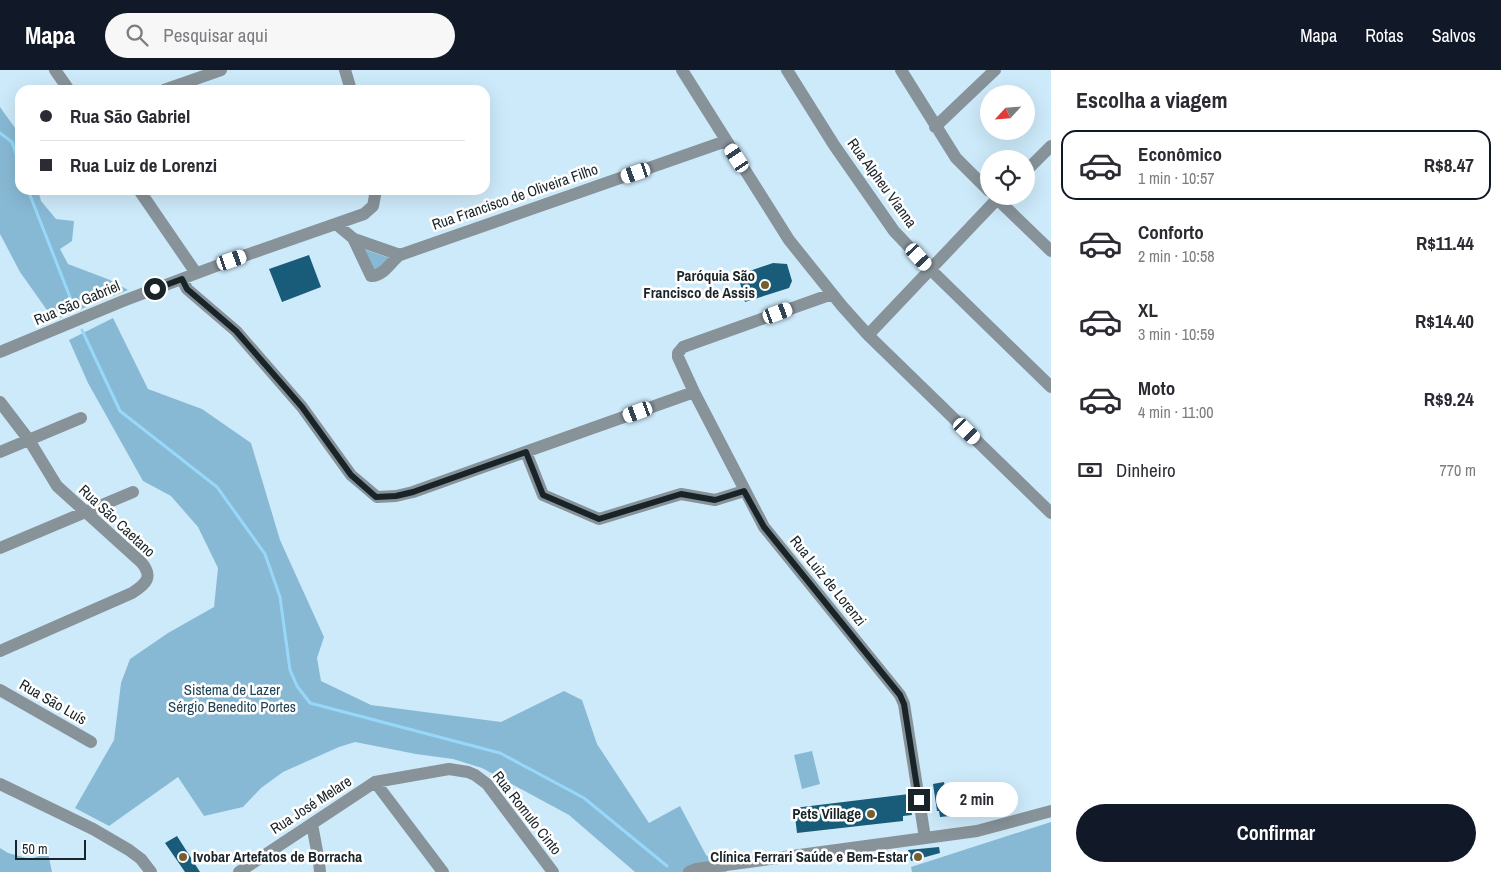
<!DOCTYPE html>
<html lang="pt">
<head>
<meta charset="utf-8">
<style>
	:root { --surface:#fff; --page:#f7f7f7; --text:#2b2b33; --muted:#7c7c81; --line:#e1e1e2; --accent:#111827 }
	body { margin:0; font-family:"Archivo Narrow",sans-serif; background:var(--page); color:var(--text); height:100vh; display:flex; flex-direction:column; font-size:19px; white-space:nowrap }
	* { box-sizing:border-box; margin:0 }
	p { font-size:16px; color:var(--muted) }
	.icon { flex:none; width:28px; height:28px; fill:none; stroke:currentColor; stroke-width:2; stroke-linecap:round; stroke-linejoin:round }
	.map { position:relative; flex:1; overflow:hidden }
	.sheet { display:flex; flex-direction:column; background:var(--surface); width:450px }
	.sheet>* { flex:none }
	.hud { position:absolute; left:15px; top:15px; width:475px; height:110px; border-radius:15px; box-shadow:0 5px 20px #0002; display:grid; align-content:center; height:110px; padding:0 25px; background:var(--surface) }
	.needle { width:32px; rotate:244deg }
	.tools { position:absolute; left:980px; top:15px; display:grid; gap:10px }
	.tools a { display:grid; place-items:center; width:55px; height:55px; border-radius:50%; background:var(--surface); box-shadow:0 5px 20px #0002; font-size:25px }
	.scale { position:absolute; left:15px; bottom:12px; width:71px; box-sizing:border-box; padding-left:5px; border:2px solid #192429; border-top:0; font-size:14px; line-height:18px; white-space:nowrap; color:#192429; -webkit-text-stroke:4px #fff; paint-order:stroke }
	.end { position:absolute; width:22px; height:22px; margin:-11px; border:6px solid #192429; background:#fff; box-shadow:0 0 0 2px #fff }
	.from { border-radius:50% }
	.bubble { position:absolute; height:35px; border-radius:18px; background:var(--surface); box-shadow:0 5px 20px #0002; font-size:16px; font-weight:700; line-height:35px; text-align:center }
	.car { position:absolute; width:15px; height:30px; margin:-15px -8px; border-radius:6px; box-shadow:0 0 4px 1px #0007; background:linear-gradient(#fff 24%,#345 0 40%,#fff 0 76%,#345 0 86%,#fff 0) }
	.hud b { display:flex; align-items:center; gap:18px; height:48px; font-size:19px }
	.hud b+b { border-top:1px solid var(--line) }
	.hud i { width:12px; height:12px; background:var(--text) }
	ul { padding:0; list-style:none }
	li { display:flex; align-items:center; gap:15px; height:70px; margin:0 10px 8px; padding:0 15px; border:2px solid transparent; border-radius:15px }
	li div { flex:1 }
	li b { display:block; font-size:19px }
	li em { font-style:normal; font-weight:700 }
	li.active { border-color:var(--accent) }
	li>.icon { width:45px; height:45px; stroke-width:1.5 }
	h2 { padding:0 25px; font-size:22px; line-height:60px }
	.pay { display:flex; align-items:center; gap:12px; height:55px; padding:0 25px; font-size:19px }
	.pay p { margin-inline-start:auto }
	.primary-button { display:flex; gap:10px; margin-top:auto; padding:10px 25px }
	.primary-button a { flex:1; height:58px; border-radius:30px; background:var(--accent); color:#fff; font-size:20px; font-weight:700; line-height:58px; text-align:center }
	header { display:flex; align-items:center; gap:30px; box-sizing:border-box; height:70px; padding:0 25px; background:var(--accent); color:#fff }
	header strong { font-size:24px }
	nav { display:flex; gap:28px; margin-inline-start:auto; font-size:18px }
	.search { width:350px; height:45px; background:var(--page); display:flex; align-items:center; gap:12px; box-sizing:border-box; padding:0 18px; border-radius:28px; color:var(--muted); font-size:19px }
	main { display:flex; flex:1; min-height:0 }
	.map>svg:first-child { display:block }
	.green { fill:#88b9d4 }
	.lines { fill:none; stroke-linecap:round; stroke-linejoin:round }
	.stream { stroke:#97d8fa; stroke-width:3 }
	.building { fill:#195c7a }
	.minor { stroke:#879299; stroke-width:12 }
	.route { stroke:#192429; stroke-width:6 }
	.poi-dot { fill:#765e2f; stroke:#fff; stroke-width:2 }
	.labels { text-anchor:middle; stroke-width:5; stroke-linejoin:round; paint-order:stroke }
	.street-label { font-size:15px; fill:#192429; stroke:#fff }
	.poi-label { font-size:15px; font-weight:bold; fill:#192429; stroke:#fff; text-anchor:end }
	.park-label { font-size:15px; fill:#204456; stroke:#fff }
</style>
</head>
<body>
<header>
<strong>Mapa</strong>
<div class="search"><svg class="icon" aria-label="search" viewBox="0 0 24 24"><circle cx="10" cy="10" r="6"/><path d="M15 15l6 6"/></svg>Pesquisar aqui</div>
<nav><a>Mapa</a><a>Rotas</a><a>Salvos</a></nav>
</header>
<main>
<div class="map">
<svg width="1051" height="802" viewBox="0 0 1051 802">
	<rect width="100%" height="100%" fill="#cdeafa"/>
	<!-- green -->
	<path class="green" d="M0 37 20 65V120H38L41 131 56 149 74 151 72 171 60 179 68 194 110 210 128 220 54 250 20 202 0 164Z
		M360 178 390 188 373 204Z
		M113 248 148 319 202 339 251 373 280 470 324 567 317 588 321 611 371 635 501 652 564 621 582 630 597 674 649 753 680 736 706 785 727 802H635L569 745 482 698 453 689 416 684 355 672 339 677 283 702 261 718 243 737 204 746 178 707 109 756 75 738 114 670 121 613 130 589 168 563 214 537 218 498 198 457 171 426 143 411 88 313 69 270Z
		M812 681 820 714 802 719 794 685Z
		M1051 752V802H912L911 797Z
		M0 778 8 783 30 789 48 783 52 802H0Z"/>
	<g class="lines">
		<!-- stream -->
		<path class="stream" d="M0 63 12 72 20 95
			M28 120 75 240
			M82 260 120 341 217 417 265 484 280 527 290 600 297 616 310 633 500 683 584 728 667 796"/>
	</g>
	<!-- building -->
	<path class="building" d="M309 185 321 217 282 232 269 199Z
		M773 193 787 194 792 211 789 218 745 232 738 205Z
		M944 712 950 746 940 747 939 741H937L933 714Z
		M909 724 912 745 903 746V751L797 763 794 738Z
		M177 766 200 802H185L165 773Z
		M939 777 940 783 911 791 908 780Z"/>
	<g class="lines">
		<!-- minor -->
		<path class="minor" d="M55 0 69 20
			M345 0 351 20
			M682 0 789 170 842 236 868 265 1051 443
			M787 0 834 75 894 161 931 200 1051 317
			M901 0 956 88 989 121
			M164 20 221 0
			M935 57 995 0
			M1026 101 1051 76
			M139 120 196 203
			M994 126 1051 181
			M336 154 354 169 400 185 726 71
			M353 168 371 206C383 207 391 191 400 185
			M182 209 187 219 236 261 302 337 351 405 377 427 396 426 413 422 694 322
			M832 224 683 277 678 283V287L694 322 764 457 900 625 904 634 925 768
			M868 265 1000 126
			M0 282 123 231 232 190 364 144 373 136 376 120
			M0 332 29 370 57 416 141 492C154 507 146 514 132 523L0 581
			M0 382 81 348
			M526 382 543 425 599 449 681 424 715 430 744 421
			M0 478 133 422
			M0 620 91 672
			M375 712 443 802
			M0 714 93 759 129 780 141 789 151 802
			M312 754 319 792 320 802
			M239 802 375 712 449 699 468 702 475 705 487 714 553 802
			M689 802 696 799 711 797 977 761 1051 741"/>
	</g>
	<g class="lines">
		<!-- route -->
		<path class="route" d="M155 219 182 209 187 219 236 261 302 337 351 405 376 427 396 426 413 422 526 382 543 425 599 449 681 424 715 430 744 421 764 457 900 625 904 634 919 730"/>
	</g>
	<!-- markers -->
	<g class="poi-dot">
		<circle cx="765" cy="215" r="5"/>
		<circle cx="871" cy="744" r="5"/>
		<circle cx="183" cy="787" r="5"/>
		<circle cx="918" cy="787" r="5"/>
	</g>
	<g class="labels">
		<!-- street labels -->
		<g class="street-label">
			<text transform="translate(882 113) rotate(54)" y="5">Rua Alpheu Vianna</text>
			<text transform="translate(515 127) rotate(-19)" y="5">Rua Francisco de Oliveira Filho</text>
			<text transform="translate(77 233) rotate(-23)" y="5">Rua São Gabriel</text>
			<text transform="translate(117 451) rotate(43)" y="5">Rua São Caetano</text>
			<text transform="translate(828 511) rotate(51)" y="5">Rua Luiz de Lorenzi</text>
			<text transform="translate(53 632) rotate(30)" y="5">Rua São Luís</text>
			<text transform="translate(311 735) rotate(-33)" y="5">Rua José Melare</text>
			<text transform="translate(527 743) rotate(52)" y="5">Rua Romulo Cinto</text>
		</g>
		<!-- poi labels -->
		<g class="poi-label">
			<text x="755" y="211">Paróquia São<tspan x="755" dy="17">Francisco de Assis</tspan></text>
			<text x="861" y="749">Pets Village</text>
			<text x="193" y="792" text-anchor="start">Ivobar Artefatos de Borracha</text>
			<text x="908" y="792">Clínica Ferrari Saúde e Bem-Estar</text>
		</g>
		<!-- park labels -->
		<g class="park-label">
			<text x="232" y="625">Sistema de Lazer<tspan x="232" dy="17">Sérgio Benedito Portes</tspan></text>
		</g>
	</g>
</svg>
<div class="tools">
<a><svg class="needle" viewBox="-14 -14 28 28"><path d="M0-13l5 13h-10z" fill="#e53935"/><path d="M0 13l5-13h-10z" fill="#7c7c81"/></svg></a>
<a><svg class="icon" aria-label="locate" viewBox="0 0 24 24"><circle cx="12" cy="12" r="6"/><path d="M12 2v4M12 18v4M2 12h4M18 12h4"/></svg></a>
</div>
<div class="scale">50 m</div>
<i class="end from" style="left:155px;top:219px"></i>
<i class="end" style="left:919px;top:730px"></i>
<div class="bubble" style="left:936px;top:712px;width:82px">2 min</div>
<i class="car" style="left:737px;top:88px;rotate:327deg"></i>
<i class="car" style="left:636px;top:103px;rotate:251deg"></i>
<i class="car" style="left:919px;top:187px;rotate:138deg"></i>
<i class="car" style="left:232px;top:190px;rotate:71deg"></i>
<i class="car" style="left:778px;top:243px;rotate:70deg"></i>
<i class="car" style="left:638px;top:342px;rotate:250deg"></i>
<i class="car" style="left:967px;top:361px;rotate:134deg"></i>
<div class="hud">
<b><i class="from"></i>Rua São Gabriel</b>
<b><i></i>Rua Luiz de Lorenzi</b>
</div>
</div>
<section class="sheet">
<h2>Escolha a viagem</h2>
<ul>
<li class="active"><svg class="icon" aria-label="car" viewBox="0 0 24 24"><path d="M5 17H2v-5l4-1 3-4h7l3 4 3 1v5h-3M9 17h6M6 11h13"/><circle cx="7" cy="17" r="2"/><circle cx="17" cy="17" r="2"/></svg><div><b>Econômico</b><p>1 min · 10:57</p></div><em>R$8.47</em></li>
<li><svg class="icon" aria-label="car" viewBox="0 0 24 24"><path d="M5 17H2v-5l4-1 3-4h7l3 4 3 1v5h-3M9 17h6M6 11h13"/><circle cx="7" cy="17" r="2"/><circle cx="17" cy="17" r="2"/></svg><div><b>Conforto</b><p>2 min · 10:58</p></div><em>R$11.44</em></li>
<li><svg class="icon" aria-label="car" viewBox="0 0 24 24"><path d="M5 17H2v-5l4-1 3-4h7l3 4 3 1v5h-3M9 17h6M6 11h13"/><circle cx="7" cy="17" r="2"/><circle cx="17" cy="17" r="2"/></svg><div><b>XL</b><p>3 min · 10:59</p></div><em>R$14.40</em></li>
<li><svg class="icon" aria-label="car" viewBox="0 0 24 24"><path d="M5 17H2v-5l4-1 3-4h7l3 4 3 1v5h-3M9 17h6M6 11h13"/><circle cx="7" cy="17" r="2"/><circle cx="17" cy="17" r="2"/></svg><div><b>Moto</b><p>4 min · 11:00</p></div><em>R$9.24</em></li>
</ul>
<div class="pay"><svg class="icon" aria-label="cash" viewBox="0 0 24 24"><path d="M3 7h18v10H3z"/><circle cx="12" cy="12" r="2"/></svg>Dinheiro<p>770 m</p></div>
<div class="primary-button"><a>Confirmar</a></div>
</section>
</main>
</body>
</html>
